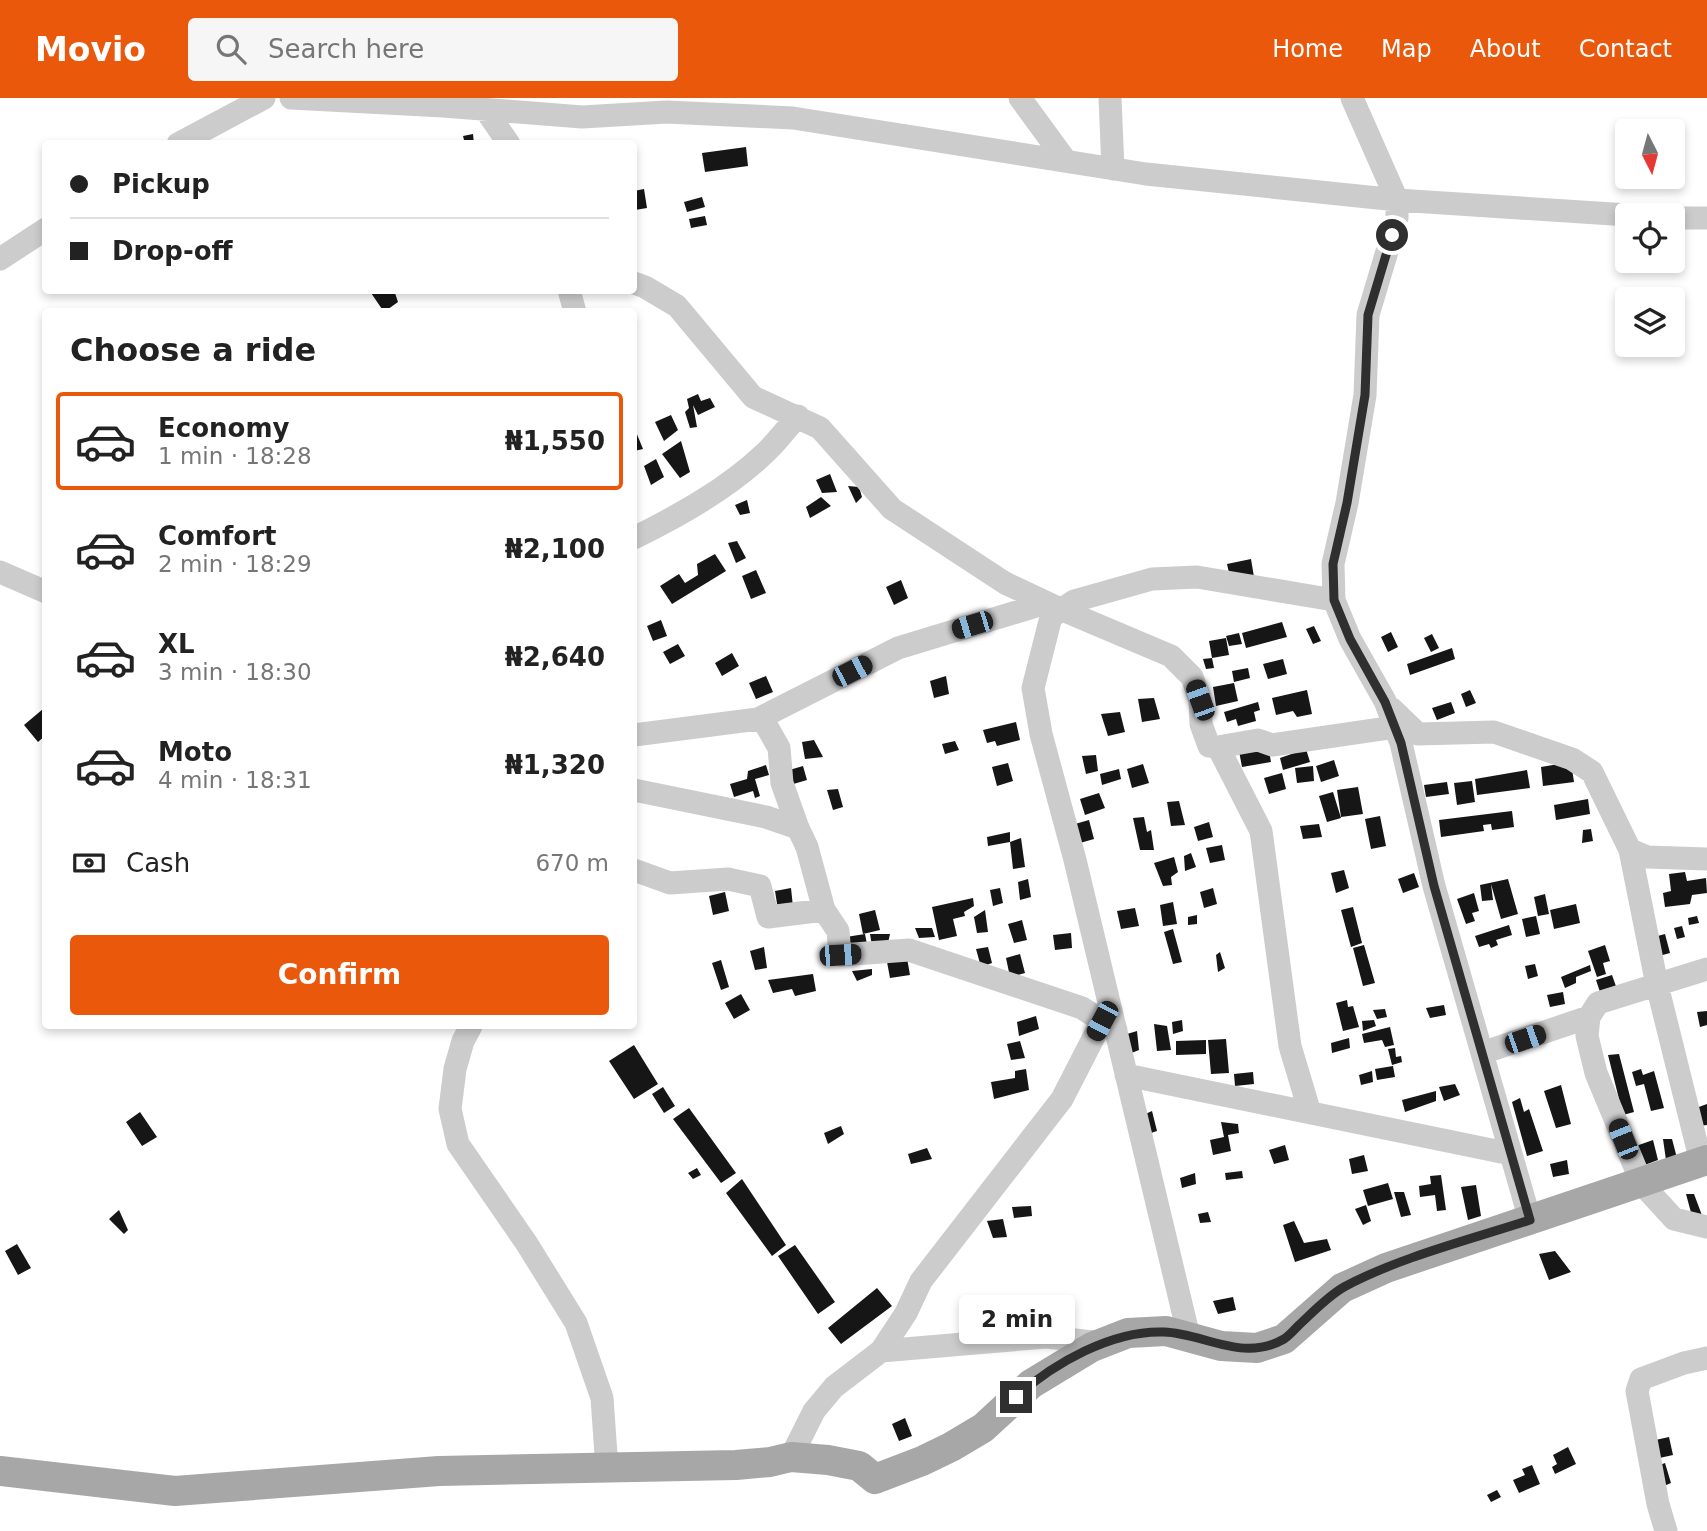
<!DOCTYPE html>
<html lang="en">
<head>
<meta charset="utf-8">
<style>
	:root { --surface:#fff; --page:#f6f6f6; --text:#222; --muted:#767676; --line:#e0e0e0; --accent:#ea580c }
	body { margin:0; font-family:"DejaVu Sans",sans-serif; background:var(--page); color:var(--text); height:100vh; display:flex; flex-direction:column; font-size:26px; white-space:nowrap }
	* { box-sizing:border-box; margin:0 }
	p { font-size:23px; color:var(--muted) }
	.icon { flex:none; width:38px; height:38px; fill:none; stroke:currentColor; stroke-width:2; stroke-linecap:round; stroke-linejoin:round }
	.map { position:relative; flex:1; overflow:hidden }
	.sheet { position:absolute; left:42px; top:210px; width:595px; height:721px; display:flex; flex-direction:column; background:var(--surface); border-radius:7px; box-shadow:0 4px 10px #0003 }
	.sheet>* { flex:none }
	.top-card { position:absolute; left:42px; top:42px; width:595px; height:154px; border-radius:7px; box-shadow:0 4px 10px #0003; display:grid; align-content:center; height:154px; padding:0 28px; background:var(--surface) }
	.needle { width:46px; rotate:174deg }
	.fabs { position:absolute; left:1615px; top:21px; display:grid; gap:14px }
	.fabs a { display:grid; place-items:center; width:70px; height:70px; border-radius:7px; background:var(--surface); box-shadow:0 4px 10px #0003; font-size:35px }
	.end { position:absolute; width:32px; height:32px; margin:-16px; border:9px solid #2f2f2f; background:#fff; box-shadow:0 0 0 4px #fff }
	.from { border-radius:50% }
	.bubble { position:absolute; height:49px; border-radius:7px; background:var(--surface); box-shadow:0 4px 10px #0003; font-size:23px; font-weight:600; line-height:49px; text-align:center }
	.car { position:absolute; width:21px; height:42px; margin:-21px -10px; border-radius:9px; box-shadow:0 0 5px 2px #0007; background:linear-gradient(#222 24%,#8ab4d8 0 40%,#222 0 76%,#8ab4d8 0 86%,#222 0) }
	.top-card b { display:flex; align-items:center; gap:24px; height:66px; font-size:26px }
	.top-card b+b { border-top:2px solid var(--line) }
	.top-card i { width:18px; height:18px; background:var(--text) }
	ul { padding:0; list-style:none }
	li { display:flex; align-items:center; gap:21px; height:98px; margin:0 14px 10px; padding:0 14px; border:4px solid transparent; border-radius:7px }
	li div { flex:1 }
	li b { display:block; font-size:26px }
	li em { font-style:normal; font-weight:600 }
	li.current { border-color:var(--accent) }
	li>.icon { width:63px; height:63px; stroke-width:1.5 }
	h2 { padding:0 28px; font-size:32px; line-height:84px }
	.pay { display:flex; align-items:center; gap:18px; height:77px; padding:0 28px; font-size:26px }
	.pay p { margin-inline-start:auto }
	.button { display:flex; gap:14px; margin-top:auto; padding:14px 28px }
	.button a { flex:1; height:80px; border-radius:7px; background:var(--accent); color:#fff; font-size:28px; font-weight:600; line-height:80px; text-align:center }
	header { display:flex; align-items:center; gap:42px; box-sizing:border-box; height:98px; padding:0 35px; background:var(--accent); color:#fff }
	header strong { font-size:33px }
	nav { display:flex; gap:38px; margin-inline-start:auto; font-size:24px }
	.search { width:490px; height:63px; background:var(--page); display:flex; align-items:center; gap:18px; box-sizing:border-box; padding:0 24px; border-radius:7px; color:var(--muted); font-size:26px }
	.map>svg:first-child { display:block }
	.building { fill:#161616 }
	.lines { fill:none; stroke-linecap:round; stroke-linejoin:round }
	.minor { stroke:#ccc; stroke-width:23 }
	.major { stroke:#a7a7a7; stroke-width:30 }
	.route { stroke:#2f2f2f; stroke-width:9 }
</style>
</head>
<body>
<header>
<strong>Movio</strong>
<div class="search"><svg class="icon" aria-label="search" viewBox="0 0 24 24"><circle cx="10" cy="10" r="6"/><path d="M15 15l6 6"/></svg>Search here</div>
<nav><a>Home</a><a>Map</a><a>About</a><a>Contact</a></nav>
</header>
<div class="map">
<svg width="1707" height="1433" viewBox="0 0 1707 1433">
	<rect width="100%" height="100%" fill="#fff"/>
	<!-- building -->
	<path class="building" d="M473 36 474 46H465L463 38Z
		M746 49 748 68 705 74 702 55Z
		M644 91 647 110 635 112 634 93Z
		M702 99 705 109 687 114 684 104Z
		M705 118 707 127 691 130 689 121Z
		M369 192H383L384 195 394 192 398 204 384 214Z
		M698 296 701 303 710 300 715 309 698 317 693 307 697 329 690 330 685 314 689 310 687 301Z
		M671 317 678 332 664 343 655 324Z
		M634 329 643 351 634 353Z
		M681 343 690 374 680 380 662 356Z
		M656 361 664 379 651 387 644 368Z
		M830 376 837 394 822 395 816 382Z
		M848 388 859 389 862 399 856 405Z
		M821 399 831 408 810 420 806 409Z
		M747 402 750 415 740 417 735 407Z
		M737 443 746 460 736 465 728 445Z
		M715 456 726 473 672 506 660 488 679 476 685 485 698 477 697 466Z
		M1251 461 1254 479 1231 484 1227 466Z
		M756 472 766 495 751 501 742 478Z
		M901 482 908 500 894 507 886 489Z
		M661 522 667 538 653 543 647 528Z
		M1282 524 1287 539 1246 550 1242 535Z
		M1314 528 1321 543 1313 546 1306 531Z
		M1391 534 1398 549 1388 554 1381 539Z
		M1239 535 1242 546 1229 548 1226 538Z
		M1432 536 1439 550 1431 554 1424 540Z
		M1226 540 1229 557 1212 560 1209 543Z
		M678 546 685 558 670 566 663 554Z
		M1452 550 1455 561 1410 577 1407 566Z
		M732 555 739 568 722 578 715 565Z
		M1212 560 1214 570 1206 571 1203 561Z
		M1283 561 1287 576 1268 581 1263 566Z
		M1248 570 1250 580 1234 584 1232 573Z
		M766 578 773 594 756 601 749 585Z
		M946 578 949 596 934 600 930 583Z
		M1234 585 1238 603 1216 608 1213 589Z
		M1307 592 1312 616 1297 619 1293 613 1276 617 1272 600Z
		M1470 592 1476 605 1466 609 1461 596Z
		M1154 600 1160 621 1142 624 1138 601Z
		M1258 604 1260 612 1254 614 1256 623 1238 628 1236 621 1227 624 1224 614Z
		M1451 604 1455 615 1437 622 1432 610Z
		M43 611 46 615V637L38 644 24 627Z
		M1120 614 1125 634 1108 638 1101 616Z
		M1016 624 1020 642 997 648 995 643 987 645 983 632Z
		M814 642 823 659 805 661 802 644Z
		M955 643 959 652 945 656 942 646Z
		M1268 647 1271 664 1242 669 1239 653Z
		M1306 651 1310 664 1283 672 1280 660Z
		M1096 657 1098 673 1086 676 1082 658Z
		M1334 662 1339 678 1321 684 1316 668Z
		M1571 664 1574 684 1543 688 1541 669Z
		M1008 665 1013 683 997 688 992 669Z
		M1143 666 1149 685 1132 690 1127 671Z
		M766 667 769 677 755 681 760 698 755 700 753 693 734 699 730 686 747 681 748 673Z
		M803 668 807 682 790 687 786 673Z
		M1313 668 1314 683 1297 685 1295 670Z
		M1119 671 1121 681 1102 687 1100 676Z
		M1527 672 1530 690 1477 697 1475 681Z
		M1282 675 1286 691 1269 696 1264 680Z
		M1472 683 1475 704 1457 707 1454 685Z
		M1447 684 1449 696 1426 699 1424 687Z
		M1358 689 1363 716 1341 719 1337 692Z
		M838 691 843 709 833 712 827 692Z
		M1333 694 1341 720 1327 724 1319 698Z
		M1099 695 1105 710 1085 717 1080 701Z
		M1588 701 1590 716 1556 722 1554 707Z
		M1179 703 1185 727 1171 728 1167 704Z
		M1512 713 1514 729 1492 732 1491 726 1483 727 1484 733 1441 739 1439 722Z
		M1380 718 1386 748 1371 751 1365 721Z
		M1144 719 1147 734 1151 732 1154 752H1140L1133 720Z
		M1089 722 1094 741 1080 745 1075 726Z
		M1209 724 1213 739 1198 743 1194 729Z
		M1319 726 1322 739 1303 741 1300 728Z
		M1591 731 1593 743 1582 745 1583 732Z
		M1010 734V744L988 748 987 739Z
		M1021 740 1025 769 1013 771 1010 744Z
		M1222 747 1225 762 1210 765 1206 750Z
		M1191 755 1196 769 1185 773 1184 758Z
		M1174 759 1178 774 1171 779 1172 787 1163 788 1154 765Z
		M1344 772 1349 790 1336 795 1331 775Z
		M1685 774 1687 783 1706 780 1707 795 1692 797 1690 806 1665 809 1663 795 1671 793 1669 776Z
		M1414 775 1419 789 1403 795 1398 781Z
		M1028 781 1031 799 1020 802 1018 784Z
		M1508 781 1518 816 1501 821 1491 786 1493 802 1482 803 1480 787Z
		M791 790 793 809 778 812 775 793Z
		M1000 790 1003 805 993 808 990 792Z
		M1213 790 1217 806 1204 810 1200 794Z
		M725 794 729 813 713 817 709 798Z
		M1474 795 1479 813 1472 815 1475 823 1466 826 1457 801Z
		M1545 796 1549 816 1538 818 1534 799Z
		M973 800 974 808 964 814 965 818 953 821 957 838 939 842 932 809Z
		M1173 804 1177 826 1163 828 1160 807Z
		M1576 806 1580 825 1554 831 1550 812Z
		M1353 809 1362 845 1351 849 1341 812Z
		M1135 810 1139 828 1121 831 1117 813Z
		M875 812 880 832 863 836 859 816Z
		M985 812 988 834 977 835 974 819Z
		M1197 817V826L1188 827V819Z
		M1536 818 1540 836 1526 839 1522 821Z
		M1697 818 1699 825 1689 827 1688 820Z
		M1022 822 1027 842 1014 845 1008 826Z
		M1509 827 1512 837 1496 842 1498 847 1491 850 1489 846 1479 849 1475 838Z
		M1682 828 1685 839 1677 841 1674 830Z
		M915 830H932L935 839 919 840Z
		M1173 831 1182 864 1173 866 1164 834Z
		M1071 835 1072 850 1055 852 1053 837Z
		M865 836 867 846 848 849 846 839Z
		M870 836H890L888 845 872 848Z
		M1665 836 1670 855 1659 858 1654 839Z
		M1364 847 1375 885 1363 888 1353 850Z
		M1605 847 1610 863 1603 865 1606 876 1597 879 1588 853Z
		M764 849 767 870 755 872 750 853Z
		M988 849 992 865 981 869 976 851Z
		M1220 854 1225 870 1218 874 1216 857Z
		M1020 856 1025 875 1010 879 1006 860Z
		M907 860 910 877 890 880 887 864Z
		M721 862 729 889 721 892 712 865Z
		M1535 866 1538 878 1528 881 1525 868Z
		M1590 867 1591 873 1576 879V885L1565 890 1561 879Z
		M872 871V877L857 883 852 873Z
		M813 876 816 893 795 898 792 891 773 895 768 882Z
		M1612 877 1618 894 1602 900 1596 882Z
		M1563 894 1565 906 1550 909 1547 897Z
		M741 896 750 912 734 921 725 905Z
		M1347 902 1348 909 1353 908 1359 929 1343 933 1336 905Z
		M1444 907 1446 917 1430 920 1426 910Z
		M1385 911 1387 919 1377 921 1373 912Z
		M1707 913V927L1700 929 1697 914Z
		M1036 918 1039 931 1019 938 1017 924Z
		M1182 922 1183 933 1173 936 1172 924Z
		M1374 922 1376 928 1363 933 1362 923Z
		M1154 926 1167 928 1171 952 1157 953Z
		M1390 929 1394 947 1385 949 1382 942 1364 945 1362 936Z
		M1137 933 1139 952 1129 956 1127 936Z
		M1349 940 1350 950 1332 955 1331 945Z
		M1226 941 1229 975 1211 976 1208 942Z
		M1206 942V956L1176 957V943Z
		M1020 943 1025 960 1011 962 1007 946Z
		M634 947 658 986 634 1001 609 963Z
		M1395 950 1396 959 1401 958 1402 964 1392 967 1388 951Z
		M1619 956 1634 1014 1623 1017 1608 957Z
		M1393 968 1395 979 1377 982 1375 971Z
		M1026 971 1029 992 994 1001 991 984 1015 980V973Z
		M1641 971 1643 977 1654 973 1664 1010 1651 1013 1644 986 1636 988 1632 974Z
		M1372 973 1373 984 1361 987 1359 977Z
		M1253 974 1254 986 1235 988 1234 976Z
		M1455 986 1460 997 1444 1003 1439 989Z
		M1561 987 1571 1026 1556 1030 1544 993Z
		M663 989 675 1008 664 1015 652 996Z
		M1436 993V1003L1405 1014 1402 1002Z
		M1520 1000 1524 1014 1529 1011 1543 1053 1527 1058 1512 1004Z
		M1707 1006V1027L1698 1028 1696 1010Z
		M689 1010 736 1075 721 1085 673 1021Z
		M1152 1013 1157 1033 1148 1036 1141 1018Z
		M140 1014 157 1039 142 1048 126 1024Z
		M1221 1024 1238 1026 1239 1035 1228 1037 1231 1053 1213 1057 1210 1042 1224 1039Z
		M841 1028 844 1036 828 1046 824 1035Z
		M1663 1041H1672L1677 1060 1666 1062Z
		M1653 1042 1658 1062 1642 1068 1636 1048Z
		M1285 1047 1289 1062 1274 1066 1269 1052Z
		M927 1050 932 1061 911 1066 908 1056Z
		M1364 1057 1368 1073 1352 1076 1349 1061Z
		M1567 1062 1569 1076 1553 1079 1550 1066Z
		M697 1070 701 1077 693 1081 688 1075Z
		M1242 1073 1243 1080 1226 1082 1225 1075Z
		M1195 1075 1196 1086 1182 1090 1180 1080Z
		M1441 1077 1446 1112 1437 1113 1435 1097 1420 1099 1419 1088 1431 1086 1430 1078Z
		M742 1081 786 1147 772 1158 726 1095Z
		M1388 1085 1393 1101 1368 1108 1363 1092Z
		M1476 1087 1481 1118 1468 1122 1461 1089Z
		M1394 1094H1404L1411 1117 1401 1119Z
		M1686 1096H1694L1703 1120 1693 1122Z
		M1366 1107 1371 1123 1363 1127 1355 1111Z
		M1031 1108 1032 1118 1014 1120 1012 1109Z
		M119 1112 128 1132 124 1136 109 1121Z
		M1208 1114 1211 1124 1200 1125 1198 1116Z
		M1003 1121 1007 1139 993 1140 987 1123Z
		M1294 1123 1304 1145 1327 1141 1331 1152 1295 1164 1283 1127Z
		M17 1146 31 1170 18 1177 5 1153Z
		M795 1147 835 1204 818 1216 778 1158Z
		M1555 1153 1571 1174 1549 1182 1539 1156Z
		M877 1190 892 1208 841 1246 828 1230Z
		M1233 1199 1236 1212 1218 1216 1213 1203Z
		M905 1320 912 1338 899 1343 892 1326Z
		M1669 1339 1673 1357 1655 1361 1651 1343Z
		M1568 1349 1576 1366 1555 1376 1552 1369 1557 1366 1553 1357Z
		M1665 1365 1671 1385 1664 1388 1657 1368Z
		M1532 1367 1540 1386 1519 1395 1513 1382 1525 1377 1522 1371Z
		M1497 1392 1501 1399 1491 1404 1487 1397Z"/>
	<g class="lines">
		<!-- minor -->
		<path class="minor" d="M291 0 443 8 582 19 667 14 793 20 1146 76 1397 102 1628 117
			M1020 0 1066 63
			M1110 0 1113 71
			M1352 0 1397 102V120L1368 217 1365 297 1347 405 1333 466 1334 502 1350 541 1385 603 1401 645 1434 788 1530 1122
			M485 11 509 46
			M178 46 264 0
			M1673 120H1707
			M0 161 46 131
			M634 185 645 189 677 208 753 299 820 330 892 411 1005 485 1060 511 1171 558 1192 579 1200 602 1201 626 1209 648 1218 649 1261 733 1290 948 1310 1015
			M569 192 575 214
			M634 440C680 417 727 391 765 355 777 344 787 330 798 318
			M0 474 46 494
			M1392 611 1418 636 1494 634 1572 661 1592 674 1630 752 1647 759 1707 761
			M758 621 766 627 779 650 782 685 798 730 807 749 824 812 838 833 840 857 909 852 1082 910 1116 932
			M634 637 758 621 898 550 1046 505
			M1218 649 1258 642 1272 647 1395 629
			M634 692 766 719 798 730
			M1630 752 1657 887 1701 1064
			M634 772 670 785 728 781 760 788 768 819 824 812
			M1707 871 1598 905 1589 919 1587 938 1596 975 1642 1086 1674 1121 1707 1129
			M471 928 463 943 455 971 450 1011 458 1046 527 1146 576 1225 602 1300 607 1371
			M1482 955 1589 919
			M1126 977 1511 1056
			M1189 1239 1075 762 1041 636 1033 590 1051 519 1074 503 1152 481 1197 479 1334 502
			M881 1253 1046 1239 1103 1245
			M791 1359 814 1313 834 1289 881 1253 906 1215 921 1183 1062 1001 1102 923
			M1666 1433 1658 1406 1637 1293 1641 1281 1684 1265 1707 1260"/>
		<!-- major -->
		<path class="major" d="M0 1373 175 1393 439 1373 736 1367 770 1364 791 1359 828 1362 859 1368 875 1381 922 1363 951 1349 983 1330 1031 1286 1092 1249 1128 1235 1166 1233 1221 1248 1257 1250 1284 1241 1342 1190 1386 1170 1707 1062"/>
	</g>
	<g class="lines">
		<!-- route -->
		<path class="route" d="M1016 1299C1054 1265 1112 1232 1164 1234 1203 1235 1243 1265 1284 1241 1289 1238 1295 1231 1299 1227 1313 1214 1328 1198 1344 1189 1397 1160 1472 1141 1530 1122L1434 788 1401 645 1385 604 1350 541 1334 502 1333 466 1347 405 1365 297 1368 217 1392 137"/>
	</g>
</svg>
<div class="fabs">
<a><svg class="needle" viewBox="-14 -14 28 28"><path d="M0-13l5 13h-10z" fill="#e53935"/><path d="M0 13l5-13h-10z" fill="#767676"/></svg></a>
<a><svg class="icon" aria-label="locate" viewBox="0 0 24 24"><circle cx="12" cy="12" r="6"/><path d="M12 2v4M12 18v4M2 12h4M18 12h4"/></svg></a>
<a><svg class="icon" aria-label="layers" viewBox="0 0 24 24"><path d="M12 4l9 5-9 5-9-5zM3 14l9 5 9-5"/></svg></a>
</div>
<i class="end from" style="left:1392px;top:137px"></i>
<i class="end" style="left:1016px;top:1299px"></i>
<div class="bubble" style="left:959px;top:1197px;width:116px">2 min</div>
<i class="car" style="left:972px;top:527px;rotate:253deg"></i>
<i class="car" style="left:852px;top:573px;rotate:63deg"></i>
<i class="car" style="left:1200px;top:602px;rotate:340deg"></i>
<i class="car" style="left:840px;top:857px;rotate:86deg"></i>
<i class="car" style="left:1102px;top:923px;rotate:208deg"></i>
<i class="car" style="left:1525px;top:941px;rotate:71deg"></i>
<i class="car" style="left:1623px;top:1041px;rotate:338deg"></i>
<div class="top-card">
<b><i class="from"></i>Pickup</b>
<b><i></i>Drop-off</b>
</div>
<section class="sheet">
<h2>Choose a ride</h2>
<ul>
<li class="current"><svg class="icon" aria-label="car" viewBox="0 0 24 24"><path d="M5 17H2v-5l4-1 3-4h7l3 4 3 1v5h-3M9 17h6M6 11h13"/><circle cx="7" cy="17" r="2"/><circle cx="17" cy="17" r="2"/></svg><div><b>Economy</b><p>1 min · 18:28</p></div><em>₦1,550</em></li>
<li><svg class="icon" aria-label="car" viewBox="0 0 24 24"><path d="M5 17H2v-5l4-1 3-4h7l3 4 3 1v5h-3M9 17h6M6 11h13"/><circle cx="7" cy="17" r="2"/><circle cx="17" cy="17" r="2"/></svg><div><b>Comfort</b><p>2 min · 18:29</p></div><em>₦2,100</em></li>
<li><svg class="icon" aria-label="car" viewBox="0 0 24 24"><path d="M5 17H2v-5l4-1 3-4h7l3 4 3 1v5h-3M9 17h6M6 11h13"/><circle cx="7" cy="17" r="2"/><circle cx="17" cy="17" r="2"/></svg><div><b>XL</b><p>3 min · 18:30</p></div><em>₦2,640</em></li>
<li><svg class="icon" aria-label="car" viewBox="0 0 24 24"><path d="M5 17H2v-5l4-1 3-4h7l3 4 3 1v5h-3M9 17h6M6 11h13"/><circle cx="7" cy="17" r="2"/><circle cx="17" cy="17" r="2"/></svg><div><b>Moto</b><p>4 min · 18:31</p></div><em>₦1,320</em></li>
</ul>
<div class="pay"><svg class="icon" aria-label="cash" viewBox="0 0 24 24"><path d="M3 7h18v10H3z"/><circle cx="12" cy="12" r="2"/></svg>Cash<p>670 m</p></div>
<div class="button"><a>Confirm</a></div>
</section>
</div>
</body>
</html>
